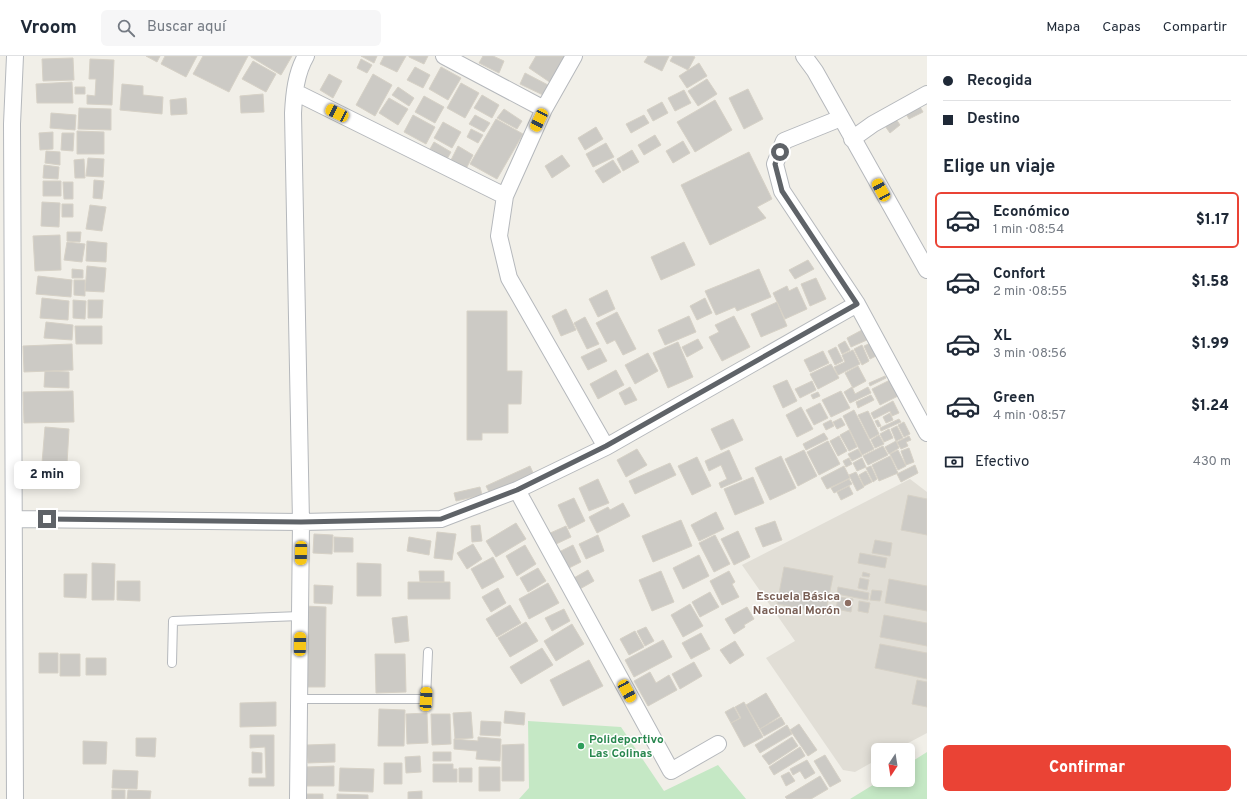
<!DOCTYPE html>
<html lang="es">
<head>
<meta charset="utf-8">
<style>
	:root { --surface:#fff; --page:#f6f6f7; --text:#1f2937; --muted:#747a83; --line:#e0e1e3; --accent:#ea4335 }
	body { margin:0; font-family:Overpass,sans-serif; background:var(--page); color:var(--text); height:100vh; display:flex; flex-direction:column; font-size:15px; white-space:nowrap }
	* { box-sizing:border-box; margin:0 }
	p { font-size:13px; color:var(--muted) }
	.icon { flex:none; width:22px; height:22px; fill:none; stroke:currentColor; stroke-width:2; stroke-linecap:round; stroke-linejoin:round }
	.map { position:relative; flex:1; overflow:hidden }
	.drawer { display:flex; flex-direction:column; background:var(--surface); width:320px }
	.drawer>* { flex:none }
	.banner { display:grid; align-content:center; height:88px; padding:0 16px; background:var(--surface) }
	.needle { width:26px; rotate:192deg }
	.buttons { position:absolute; left:871px; top:687px; display:grid; gap:8px }
	.buttons a { display:grid; place-items:center; width:44px; height:44px; border-radius:6px; background:var(--surface); box-shadow:0 2px 10px #0003; font-size:20px }
	.end { position:absolute; width:18px; height:18px; margin:-9px; border:5px solid #5f6368; background:#fff; box-shadow:0 0 0 2px #fff }
	.from { border-radius:50% }
	.bubble { position:absolute; height:28px; border-radius:6px; background:var(--surface); box-shadow:0 2px 10px #0003; font-size:13px; font-weight:800; line-height:28px; text-align:center }
	.car { position:absolute; width:12px; height:24px; margin:-12px -6px; border-radius:5px; box-shadow:0 0 3px 1px #0007; background:linear-gradient(#f5c518 24%,#345 0 40%,#f5c518 0 76%,#345 0 86%,#f5c518 0) }
	.banner b { display:flex; align-items:center; gap:14px; height:38px; font-size:15px }
	.banner b+b { border-top:1px solid var(--line) }
	.banner i { width:10px; height:10px; background:var(--text) }
	ul { padding:0; list-style:none }
	li { display:flex; align-items:center; gap:12px; height:56px; margin:0 8px 6px; padding:0 8px; border:2px solid transparent; border-radius:6px }
	li div { flex:1 }
	li b { display:block; font-size:15px }
	li em { font-style:normal; font-weight:800 }
	li.on { border-color:var(--accent) }
	li>.icon { width:36px; height:36px; stroke-width:1.5 }
	h2 { padding:0 16px; font-size:18px; line-height:48px }
	.pay { display:flex; align-items:center; gap:10px; height:44px; padding:0 16px; font-size:15px }
	.pay p { margin-inline-start:auto }
	.cta { display:flex; gap:8px; margin-top:auto; padding:8px 16px }
	.cta a { flex:1; height:46px; border-radius:6px; background:var(--accent); color:#fff; font-size:16px; font-weight:800; line-height:46px; text-align:center }
	header { display:flex; align-items:center; gap:24px; box-sizing:border-box; height:56px; padding:0 20px; background:var(--surface); border-bottom:1px solid var(--line) }
	header strong { font-size:19px }
	nav { display:flex; gap:22px; margin-inline-start:auto; font-size:14px }
	.search { width:280px; height:36px; background:var(--page); display:flex; align-items:center; gap:10px; box-sizing:border-box; padding:0 14px; border-radius:6px; color:var(--muted); font-size:15px }
	main { display:flex; flex:1; min-height:0 }
	.map>svg:first-child { display:block }
	.education { fill:#e1ded6 }
	.green { fill:#c5e8c5 }
	.building { fill:#cccac5; stroke:#d6d1c6 }
	.lines { fill:none; stroke-linecap:round; stroke-linejoin:round }
	.lane-casing { stroke:#b5b8bc; stroke-width:10 }
	.street-casing { stroke:#b5b8bc; stroke-width:18 }
	.lane { stroke:#fff; stroke-width:8 }
	.street { stroke:#fff; stroke-width:16 }
	.route { stroke:#5f6368; stroke-width:5 }
	.education-dot { fill:#8d6e63; stroke:#fff; stroke-width:1.5 }
	.leisure-dot { fill:#2e9e5b; stroke:#fff; stroke-width:1.5 }
	.labels { text-anchor:middle; stroke-width:3; stroke-linejoin:round; paint-order:stroke }
	.education-label { font-size:12px; font-weight:bold; fill:#785e54; stroke:#fff; text-anchor:end }
	.leisure-label { font-size:12px; font-weight:bold; fill:#27864d; stroke:#fff; text-anchor:start }
</style>
</head>
<body>
<header>
<strong>Vroom</strong>
<div class="search"><svg class="icon" aria-label="search" viewBox="0 0 24 24"><circle cx="10" cy="10" r="6"/><path d="M15 15l6 6"/></svg>Buscar aquí</div>
<nav><a>Mapa</a><a>Capas</a><a>Compartir</a></nav>
</header>
<main>
<div class="map">
<svg width="927" height="743" viewBox="0 0 927 743">
	<rect width="100%" height="100%" fill="#f1efe8"/>
	<!-- education -->
	<path class="education" d="M910 423 927 436V677L895 694H878V703L855 716 843 714 766 602 795 585 742 509Z"/>
	<!-- green -->
	<path class="green" d="M528 665 621 671 664 735 718 709 746 743H519L529 732Z
		M927 696V743H850L881 724H908V708Z"/>
	<!-- building -->
	<path class="building" d="M146 0H160L157 6Z
		M165 0H197L186 21 161 8Z
		M203 0H248L229 36 193 18Z
		M251 0H292L281 19 251 1Z
		M361 0H377L374 7Z
		M384 0H406L397 16 380 8Z
		M409 0H428L424 8 409 1Z
		M483 0H493L504 5 499 17 479 7Z
		M536 0H568L551 27 529 12Z
		M648 0H669L662 15 644 6Z
		M673 0H693L695 1 688 14 670 5Z
		M73 2 74 24 43 25 42 3Z
		M90 3 114 4 112 49 87 48V39L95 40 96 23H89Z
		M361 3 372 9 367 17 357 12Z
		M253 5 276 18 266 36 242 23Z
		M699 7 707 20 687 32 679 20Z
		M415 11 430 19 423 32 407 24Z
		M441 11 461 22 448 44 429 33Z
		M525 17 548 29 543 39 520 28Z
		M329 18 342 25 333 42 320 34Z
		M373 18 392 29 375 60 356 49Z
		M707 23 717 38 698 50 688 35Z
		M72 26 73 47H37L36 28Z
		M461 27 479 37 465 62 447 52Z
		M122 28 143 30V39L163 41 162 58 120 54Z
		M75 31H85V38H75Z
		M398 31 414 42 409 50 392 39Z
		M748 33 763 63 744 73 729 42Z
		M684 34 691 47 675 55 668 42Z
		M263 38 264 56 241 57 240 40Z
		M482 39 499 49 492 62 474 52Z
		M424 40 444 51 435 67 415 56Z
		M186 42 187 58 171 59 170 44Z
		M389 42 408 53 398 69 379 57Z
		M715 44 732 74 695 96 677 66Z
		M662 46 668 57 653 65 647 54Z
		M919 49 923 56 909 63 905 56Z
		M79 52 111 53V74L78 73Z
		M504 53 522 65 517 73 497 62Z
		M51 57 76 59 75 74 50 72Z
		M413 59 435 71 426 88 404 76Z
		M475 59 490 67 484 76 469 68Z
		M644 59 649 67 631 77 626 68Z
		M496 63 523 78 497 123 470 108Z
		M896 63 900 69 890 77 885 70Z
		M443 66 461 76 452 92 434 82Z
		M596 71 603 83 585 94 578 82Z
		M471 73 483 79 478 87 467 81Z
		M77 75 104 76V98H77Z
		M53 76V93L40 94 39 77Z
		M62 77H74L73 95 61 94Z
		M655 79 661 89 644 99 638 89Z
		M683 85 690 97 673 107 666 95Z
		M434 86 451 96 447 103 430 93Z
		M606 87 614 101 593 111 586 98Z
		M458 90 473 99 466 113 451 104Z
		M632 94 639 106 623 115 617 103Z
		M46 95 60 96V109L45 107Z
		M749 96 772 143 757 151 766 162 710 189 681 129Z
		M562 99 570 110 552 122 545 110Z
		M88 102 104 103 103 121 86 120Z
		M84 103 85 122H75L74 104Z
		M613 104 621 116 603 127 595 115Z
		M44 109 59 111 58 123 43 122Z
		M94 124 104 125 102 143 93 142Z
		M43 125H61V140H43Z
		M63 126H73V143H64Z
		M42 146 60 147 59 171 41 170Z
		M62 148H73V161H62Z
		M90 149 106 151 102 175 86 173Z
		M67 176H81L80 186 67 185Z
		M60 179 61 214 35 215 33 180Z
		M87 185 107 187 106 206 86 205Z
		M67 186 85 188 82 206 64 204Z
		M684 186 695 209 661 224 651 201Z
		M808 204 814 213 795 223 789 214Z
		M87 210 106 212 104 236 85 235Z
		M72 213 83 214V222H72Z
		M759 213 771 241 737 255 735 251 716 259 705 235Z
		M38 220 72 224 71 241 36 238Z
		M816 222 826 243 810 250 801 228Z
		M74 224H85V240L74 239Z
		M787 230 789 235 797 231 807 253 785 263 773 237Z
		M607 234 615 253 598 261 589 243Z
		M42 242 69 245 68 264 40 262Z
		M705 242 712 257 697 264 690 250Z
		M73 244 86 245 85 263 73 262Z
		M88 244H103L102 262H88Z
		M777 246 787 270 761 281 751 258Z
		M566 253 576 274 561 280 552 260Z
		M467 255H507V315H522L521 348H508V377H482V384H467Z
		M617 256 636 293 623 299 615 284 607 288 596 267Z
		M689 260 696 276 665 289 658 274Z
		M734 260 750 291 722 305 709 281 719 276 715 269Z
		M585 261 599 288 587 293 574 267Z
		M46 266 73 269 72 284 44 282Z
		M75 270H102V288H76Z
		M862 274 867 284 851 291 847 282Z
		M698 283 703 292 687 301 682 291Z
		M845 285 850 294 842 298 838 289Z
		M875 285 882 297 870 303 864 290Z
		M678 286 693 321 668 332 653 297Z
		M72 288 73 314 24 316 23 290Z
		M862 289 869 305 862 309 854 293Z
		M836 291 843 305 835 309 828 295Z
		M600 292 607 305 588 314 581 301Z
		M853 294 860 308 838 319 834 311 845 306 842 299Z
		M823 295 829 307 810 316 804 304Z
		M648 297 658 315 635 328 625 309Z
		M831 308 839 322 818 333 810 318Z
		M858 310 866 325 853 332 845 317Z
		M616 314 624 329 598 343 590 328Z
		M45 315 69 316V332L44 331Z
		M885 320 886 322 870 330 869 327Z
		M787 324 797 345 783 352 773 330Z
		M890 324 898 340 880 349 872 333Z
		M812 325 816 334 800 342 795 333Z
		M630 331 637 344 625 349 619 337Z
		M852 331 855 338 868 331 871 337 850 347 844 336Z
		M73 335 74 366 24 367 23 336Z
		M841 335 850 352 831 361 822 344Z
		M818 336 820 340 813 343 811 339Z
		M871 339 874 344 858 352 856 346Z
		M893 345 899 357 892 360 890 355 874 363 871 357Z
		M820 347 828 362 814 369 806 354Z
		M801 351 813 373 797 381 786 359Z
		M854 354 874 393 862 399 843 360Z
		M868 355 879 378 870 383 858 359Z
		M890 357 893 364 886 367 883 361Z
		M841 362 845 369 837 373 833 366Z
		M733 363 743 384 721 394 711 373Z
		M899 363 901 366 881 375 880 372Z
		M831 364 834 370 826 374 823 368Z
		M878 364 881 370 878 371 875 365Z
		M904 366 910 378 904 381 898 369Z
		M897 370 903 382 896 385 891 373Z
		M45 371 69 373 67 408 42 407Z
		M889 373 893 382 884 386 880 378Z
		M849 374 857 391 849 395 840 379Z
		M824 377 828 383 806 394 803 388Z
		M879 379 884 388 875 392 871 384Z
		M839 380 847 395 838 400 830 385Z
		M909 380 911 384 906 386 908 390 901 393 897 386Z
		M828 385 840 408 819 419 807 396Z
		M896 385 899 392 889 398 885 391Z
		M883 390 888 399 868 409 863 400Z
		M909 392 914 406 906 409 901 395Z
		M637 393 647 409 626 421 617 404Z
		M858 393 862 400 852 405 848 398Z
		M729 394 742 423 721 432 719 427 727 423 721 409 709 415 705 405Z
		M804 394 817 420 798 430 785 403Z
		M898 394 906 410 898 414 890 398Z
		M781 400 796 432 770 444 755 412Z
		M890 400 898 417 879 425 872 409Z
		M697 401 711 430 692 439 678 410Z
		M849 402 852 408 846 411 843 405Z
		M862 402 866 411 857 415 853 407Z
		M670 407 676 419 635 438 629 425Z
		M915 409 918 417 901 426 897 418Z
		M530 410 534 419 490 438 486 430Z
		M844 410 850 422 827 433 821 422Z
		M871 410 877 423 873 426 866 412Z
		M866 415 872 426 864 430 859 419Z
		M856 416 864 431 857 435 849 419Z
		M753 421 764 447 735 459 724 433Z
		M598 423 609 447 589 455 579 432Z
		M849 423 852 428 834 437 831 432Z
		M849 430 853 438 841 444 837 436Z
		M480 431 482 439 456 445 454 437Z
		M908 439 927 443V479L901 474Z
		M574 442 585 465 569 473 558 449Z
		M623 447 630 460 597 477 589 461 608 451 610 454Z
		M716 456 724 473 699 485 691 469Z
		M681 464 692 490 653 506 642 480Z
		M775 465 782 484 763 491 755 472Z
		M516 467 526 483 496 501 486 485Z
		M480 469 482 485 472 486 471 470Z
		M566 470 571 481 554 489 548 478Z
		M738 475 750 501 734 509 721 483Z
		M437 476 456 478 452 504 434 502Z
		M314 478 333 479 332 498 313 497Z
		M598 479 604 495 586 503 579 488Z
		M715 479 730 508 714 516 699 487Z
		M334 481 353 482V496H334Z
		M409 481 431 485 429 499 407 495Z
		M875 484 892 487 890 500 872 497Z
		M473 488 482 503 467 513 457 497Z
		M525 489 536 508 517 520 506 500Z
		M573 489 581 506 565 514 557 497Z
		M860 497 887 502 885 512 858 507Z
		M699 499 709 520 683 533 673 512Z
		M493 501 504 521 482 533 471 513Z
		M92 507 115 508 114 544H92Z
		M357 507 381 508V540H357Z
		M784 511 833 520 825 560 809 558 810 554 777 548Z
		M538 512 546 525 528 536 520 522Z
		M588 514 594 525 578 534 572 523Z
		M419 515H444V526H420Z
		M661 515 674 546 652 555 639 524Z
		M729 515 735 526 732 528 739 541 722 549 710 525Z
		M863 516 870 518 869 521 862 520Z
		M64 518H87L86 542 64 541Z
		M860 522 869 524 867 534 858 532Z
		M889 523 927 530V555L885 547Z
		M117 525H140V545L117 544Z
		M408 526H450V543H408Z
		M548 527 559 547 529 563 519 543Z
		M314 529 333 530 332 548 314 547Z
		M838 531 869 537 868 544 837 538Z
		M498 532 506 547 491 556 482 541Z
		M872 534 882 535 880 545 870 544Z
		M710 536 719 551 700 561 692 546Z
		M838 541 853 543 851 556 836 553Z
		M859 545 870 547 868 557 858 555Z
		M690 548 703 570 683 581 671 559Z
		M510 549 521 567 497 581 486 563Z
		M304 550 326 551 325 631H303Z
		M747 551 754 563 744 569 745 571 734 578 725 563Z
		M564 553 570 565 552 575 545 562Z
		M884 559 927 567V590L880 581Z
		M407 560 409 585 395 587 392 562Z
		M526 566 538 585 510 601 498 582Z
		M572 568 584 588 556 605 544 585Z
		M646 571 654 585 645 590 637 575Z
		M635 575 644 591 629 599 620 583Z
		M701 577 710 593 691 603 682 587Z
		M663 584 672 601 634 621 625 604Z
		M735 585 744 599 730 608 720 594Z
		M880 588 927 597V623L875 612Z
		M542 592 553 609 521 628 510 611Z
		M39 597H58V617H39Z
		M60 598H80V620H60Z
		M375 598H405L406 636 376 637Z
		M86 602H106V619H86Z
		M589 604 603 630 563 650 550 624Z
		M694 606 702 620 680 633 672 618Z
		M650 616 656 627 669 619 677 634 648 650 634 625Z
		M917 624 927 626V651L912 648Z
		M766 637 780 660 760 673 746 649Z
		M276 646V670L240 671V647Z
		M744 646 763 681 744 691 731 667 741 662 735 651Z
		M734 651 740 662 731 667 725 656Z
		M379 653 405 654 404 690H378Z
		M505 655 525 657 524 669 504 667Z
		M471 656 473 682 455 683 453 657Z
		M427 657 428 687 407 688 406 658Z
		M431 658H450L451 688 432 689Z
		M781 661 785 668 764 680 760 673Z
		M481 665 501 666 500 680 480 679Z
		M799 668 817 694 808 700 790 674Z
		M787 669 792 678 760 697 755 689Z
		M250 679H274V730H249V722H266L265 691 250 692Z
		M478 681 501 683 500 705 476 703 477 695 454 693V683L478 685Z
		M792 681 798 690 769 709 762 700Z
		M136 682H156L155 701 136 700Z
		M83 685 107 686 106 708H83Z
		M335 688V706L308 707 307 689Z
		M524 688V725H502V689Z
		M800 691 805 700 774 719 769 711Z
		M252 696 262 697V717H252Z
		M433 696H451V705H433Z
		M825 699 841 725 830 731 814 705Z
		M420 700 421 716 406 717 405 701Z
		M807 704 815 717 805 723 800 715 793 719 790 713Z
		M384 707H402V728H384Z
		M433 708H453V713H457V726H433Z
		M334 710V730H306L305 711Z
		M479 711H500V735H479Z
		M340 712 374 713 373 736 339 735Z
		M459 712H472V726H459Z
		M113 714 138 715 137 733 112 732Z
		M789 716 795 725 786 730 781 720Z
		M820 720 828 733 811 743H787L785 741Z
		M112 734H125V743H112Z
		M128 734 151 735 150 743H127Z
		M422 735V743H408V736Z
		M305 738H323V743H305Z
		M337 738 368 739V743H337Z"/>
	<g class="lines">
		<defs>
			<path id="lane" d="M172 607 173 565 300 560
				M299 643H426L428 596"/>
			<path id="street" d="M444 0 544 53
				M574 0 544 53 505 140 499 180 509 222 606 391
				M804 0 815 15 927 214
				M295 36 505 140
				M841 62 784 85 775 108 782 135 857 248 927 377
				M852 83 873 68 927 38
				M517 434 671 715 718 688
				M15 463 301 466 441 463 517 434 606 391 857 248
				M15 743 12 68 15 0
				M298 743 301 466 293 57C294 38 296 17 306 0"/>
		</defs>
		<!-- lane casing -->
		<use href="#lane" class="lane-casing"/>
		<!-- street casing -->
		<use href="#street" class="street-casing"/>
		<!-- lane -->
		<use href="#lane" class="lane"/>
		<!-- street -->
		<use href="#street" class="street"/>
	</g>
	<g class="lines">
		<!-- route -->
		<path class="route" d="M47 463 301 466 441 463 517 434 606 390 857 248 782 135 775 108 780 96"/>
	</g>
	<!-- markers -->
	<circle class="education-dot" cx="848" cy="547" r="4"/>
	<circle class="leisure-dot" cx="581" cy="690" r="4"/>
	<g class="labels">
		<!-- education labels -->
		<g class="education-label">
			<text x="840" y="544">Escuela Básica<tspan x="840" dy="14">Nacional Morón</tspan></text>
		</g>
		<!-- leisure labels -->
		<g class="leisure-label">
			<text x="589" y="687">Polideportivo<tspan x="589" dy="14">Las Colinas</tspan></text>
		</g>
	</g>
</svg>
<div class="buttons">
<a><svg class="needle" viewBox="-14 -14 28 28"><path d="M0-13l5 13h-10z" fill="#e53935"/><path d="M0 13l5-13h-10z" fill="#747a83"/></svg></a>
</div>
<i class="end from" style="left:780px;top:96px"></i>
<i class="end" style="left:47px;top:463px"></i>
<div class="bubble" style="left:14px;top:405px;width:66px">2 min</div>
<i class="car" style="left:337px;top:57px;rotate:296deg"></i>
<i class="car" style="left:539px;top:64px;rotate:206deg"></i>
<i class="car" style="left:881px;top:134px;rotate:331deg"></i>
<i class="car" style="left:301px;top:497px;rotate:181deg"></i>
<i class="car" style="left:300px;top:588px;rotate:1deg"></i>
<i class="car" style="left:627px;top:635px;rotate:151deg"></i>
<i class="car" style="left:426px;top:643px;rotate:3deg"></i>
</div>
<section class="drawer">
<div class="banner">
<b><i class="from"></i>Recogida</b>
<b><i></i>Destino</b>
</div>
<h2>Elige un viaje</h2>
<ul>
<li class="on"><svg class="icon" aria-label="car" viewBox="0 0 24 24"><path d="M5 17H2v-5l4-1 3-4h7l3 4 3 1v5h-3M9 17h6M6 11h13"/><circle cx="7" cy="17" r="2"/><circle cx="17" cy="17" r="2"/></svg><div><b>Económico</b><p>1 min · 08:54</p></div><em>$1.17</em></li>
<li><svg class="icon" aria-label="car" viewBox="0 0 24 24"><path d="M5 17H2v-5l4-1 3-4h7l3 4 3 1v5h-3M9 17h6M6 11h13"/><circle cx="7" cy="17" r="2"/><circle cx="17" cy="17" r="2"/></svg><div><b>Confort</b><p>2 min · 08:55</p></div><em>$1.58</em></li>
<li><svg class="icon" aria-label="car" viewBox="0 0 24 24"><path d="M5 17H2v-5l4-1 3-4h7l3 4 3 1v5h-3M9 17h6M6 11h13"/><circle cx="7" cy="17" r="2"/><circle cx="17" cy="17" r="2"/></svg><div><b>XL</b><p>3 min · 08:56</p></div><em>$1.99</em></li>
<li><svg class="icon" aria-label="car" viewBox="0 0 24 24"><path d="M5 17H2v-5l4-1 3-4h7l3 4 3 1v5h-3M9 17h6M6 11h13"/><circle cx="7" cy="17" r="2"/><circle cx="17" cy="17" r="2"/></svg><div><b>Green</b><p>4 min · 08:57</p></div><em>$1.24</em></li>
</ul>
<div class="pay"><svg class="icon" aria-label="cash" viewBox="0 0 24 24"><path d="M3 7h18v10H3z"/><circle cx="12" cy="12" r="2"/></svg>Efectivo<p>430 m</p></div>
<div class="cta"><a>Confirmar</a></div>
</section>
</main>
</body>
</html>
